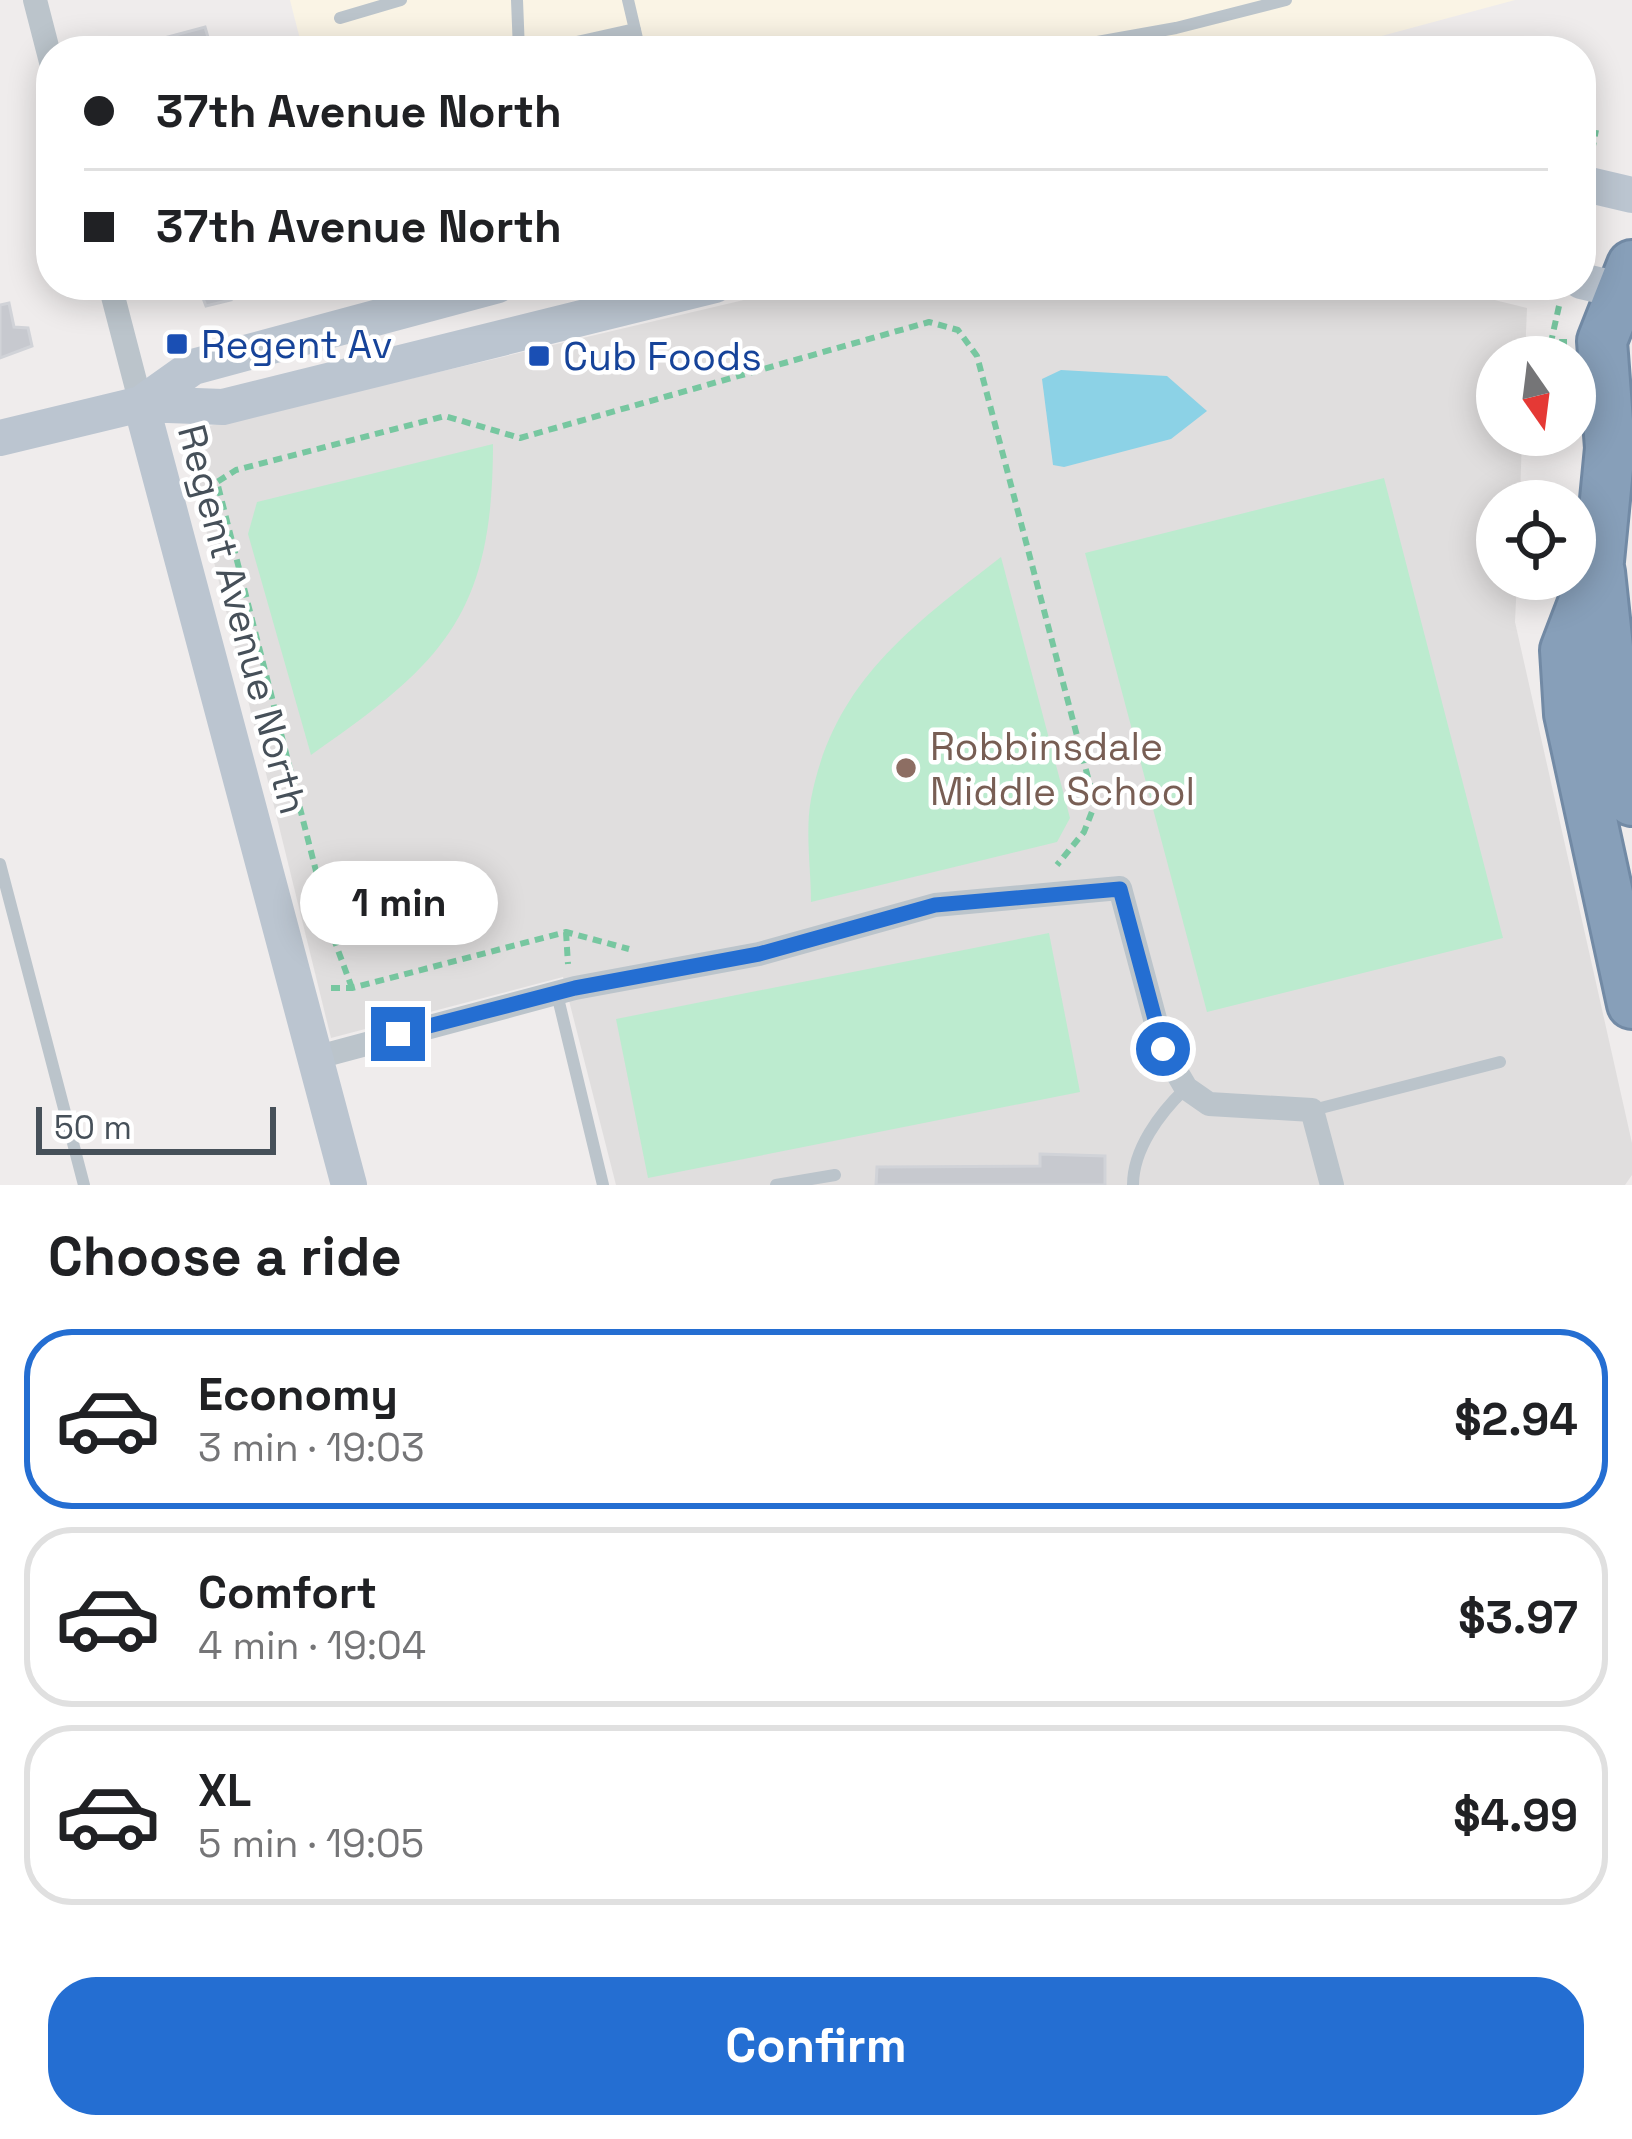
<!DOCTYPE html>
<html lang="en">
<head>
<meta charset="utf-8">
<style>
	:root { --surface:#fff; --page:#f6f6f6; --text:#202124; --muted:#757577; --line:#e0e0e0; --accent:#246ed2 }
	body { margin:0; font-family:"Space Grotesk",sans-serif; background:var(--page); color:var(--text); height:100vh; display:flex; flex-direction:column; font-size:45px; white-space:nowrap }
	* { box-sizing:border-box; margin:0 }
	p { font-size:39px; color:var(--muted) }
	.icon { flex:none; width:66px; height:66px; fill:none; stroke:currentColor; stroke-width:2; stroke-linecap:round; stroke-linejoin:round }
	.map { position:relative; height:1185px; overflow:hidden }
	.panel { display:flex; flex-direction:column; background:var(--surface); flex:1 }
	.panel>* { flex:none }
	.banner { position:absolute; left:36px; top:36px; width:1560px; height:264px; border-radius:48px; box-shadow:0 6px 30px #0003; display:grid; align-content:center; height:264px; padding:0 48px; background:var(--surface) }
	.needle { width:78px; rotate:166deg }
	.buttons { position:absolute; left:1476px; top:336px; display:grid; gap:24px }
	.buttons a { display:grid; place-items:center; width:120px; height:120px; border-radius:50%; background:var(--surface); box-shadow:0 6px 30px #0003; font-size:60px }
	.scale { position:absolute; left:36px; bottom:30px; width:240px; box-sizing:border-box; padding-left:12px; border:6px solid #465059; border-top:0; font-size:33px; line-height:42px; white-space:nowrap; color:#465059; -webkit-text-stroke:9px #fff; paint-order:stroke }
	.end { position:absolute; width:54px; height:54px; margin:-27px; border:15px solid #246ed2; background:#fff; box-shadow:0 0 0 6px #fff }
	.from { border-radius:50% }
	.bubble { position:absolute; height:84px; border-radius:42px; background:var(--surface); box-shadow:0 6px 30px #0003; font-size:39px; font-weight:800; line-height:84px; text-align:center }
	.banner b { display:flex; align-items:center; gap:42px; height:114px; font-size:45px }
	.banner b+b { border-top:3px solid var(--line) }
	.banner i { width:30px; height:30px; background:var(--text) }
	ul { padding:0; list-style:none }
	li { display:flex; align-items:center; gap:36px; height:180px; margin:0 24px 18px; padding:0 24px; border:6px solid var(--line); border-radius:48px }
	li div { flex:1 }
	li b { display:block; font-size:45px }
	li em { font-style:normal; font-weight:800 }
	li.active { border-color:var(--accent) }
	li>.icon { width:108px; height:108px; stroke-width:1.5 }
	h2 { padding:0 48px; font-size:54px; line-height:144px }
	.button { display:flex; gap:24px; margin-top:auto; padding:24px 48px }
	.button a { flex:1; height:138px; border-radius:48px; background:var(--accent); color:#fff; font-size:48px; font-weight:800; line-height:138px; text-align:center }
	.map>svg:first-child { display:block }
	.commercial { fill:#faf4e5 }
	.education { fill:#e0dede }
	.green { fill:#bcebcf }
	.water { fill:#8cd2e6 }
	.building { fill:#c7c9cf; stroke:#d1d3d8; stroke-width:3 }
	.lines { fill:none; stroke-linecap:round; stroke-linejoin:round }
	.highway-casing { stroke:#728aa5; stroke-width:54 }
	.path { stroke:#77c7a0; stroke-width:6; stroke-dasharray:9 6; stroke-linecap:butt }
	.lane { stroke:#bbc4cb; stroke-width:12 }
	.street { stroke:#bbc4cb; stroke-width:24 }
	.secondary { stroke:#bbc5d0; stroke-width:36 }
	.highway { stroke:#879fb9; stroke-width:48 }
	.route { stroke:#246ed2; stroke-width:15 }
	.transit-dot { fill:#1a4fb4; stroke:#fff; stroke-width:4.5 }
	.education-dot { fill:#8d6e63; stroke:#fff; stroke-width:4.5 }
	.labels { text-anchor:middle; stroke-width:9; stroke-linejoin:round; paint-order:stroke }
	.transit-label { font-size:39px; fill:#164399; stroke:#fff; text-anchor:start }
	.street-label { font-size:39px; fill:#465059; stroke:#fff }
	.education-label { font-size:39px; fill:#785e54; stroke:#fff; text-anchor:start }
</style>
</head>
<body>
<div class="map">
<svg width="1632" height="1185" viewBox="0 0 1632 1185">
	<rect width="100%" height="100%" fill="#efecec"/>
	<!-- commercial -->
	<path class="commercial" d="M290 0H1515L1326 51H303Z"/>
	<!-- education -->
	<path class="education" d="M808 285H1434L1527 308 1525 357H1497V435H1522L1520 501H1497V579H1517L1515 622 1632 1143V1175L1625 1185H616L563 977 331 1038 188 456 191 443 209 426Z"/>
	<!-- green -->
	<path class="green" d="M493 444C493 613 445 662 311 755L248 534 257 502Z
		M1384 478 1503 938 1207 1012 1085 553Z
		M1001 557 1070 818 1057 842 811 902C811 870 805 831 811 799 834 681 912 626 1001 557Z
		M1049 933 1080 1092 648 1178 616 1019Z"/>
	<!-- water -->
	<path class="water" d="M1061 370 1167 376 1207 411 1171 439 1064 467 1053 465 1042 379Z"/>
	<!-- building -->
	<path class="building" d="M205 27 212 51H168L164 38Z
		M198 285H255L229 291 231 300 206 306Z
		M9 303 14 327 28 328 32 346 0 358V305Z
		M1040 1154 1105 1156V1185H876L877 1167 1040 1166Z"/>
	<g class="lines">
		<defs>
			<path id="highway" d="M1632 265 1602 341 1610 448 1599 561 1565 650 1569 714 1632 1004
				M1600 572 1616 722 1632 801"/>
		</defs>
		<!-- highway casing -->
		<use href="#highway" class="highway-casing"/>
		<!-- path -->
		<path class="path" d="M1592 151 1596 130
			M1559 306 1551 342H1567
			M566 932 568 964
			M331 988H352L566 932 629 949
			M352 988 332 934 217 482 236 470 445 416 520 438 929 322 958 330 977 356 1095 804 1084 832 1057 865"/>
		<!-- lane -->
		<path class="lane" d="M517 0 519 51
			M628 0 640 51
			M340 18 401 0
			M536 51 635 29
			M1047 51 1176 28 1286 0
			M0 864 84 1185
			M557 994 603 1185
			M1313 1110 1500 1062
			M776 1185 835 1175
			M1133 1185C1133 1149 1160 1113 1185 1089"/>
		<!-- street -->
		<path class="street" d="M35 0 51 62
			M110 285 141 404
			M318 1057 575 988 759 954 935 905 1120 888 1163 1049 1186 1088 1209 1104 1312 1110 1332 1185"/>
		<!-- secondary -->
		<path class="secondary" d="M1581 183 1632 195
			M1581 281 1632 293
			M141 404 349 1185
			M141 404 193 367 498 285
			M0 438 141 404 223 407 715 285"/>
		<!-- highway -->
		<use href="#highway" class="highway"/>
	</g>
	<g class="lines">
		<!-- route -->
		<path class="route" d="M398 1034 575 988 759 954 935 905 1120 889 1163 1049"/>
	</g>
	<!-- markers -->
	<g class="transit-dot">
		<rect x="165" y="332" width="24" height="24" rx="6"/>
		<rect x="527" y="344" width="24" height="24" rx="6"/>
	</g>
	<circle class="education-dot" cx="906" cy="768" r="12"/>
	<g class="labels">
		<!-- transit labels -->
		<g class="transit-label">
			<text x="201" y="358">Regent Av</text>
			<text x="563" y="370">Cub Foods</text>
		</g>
		<!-- street labels -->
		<g class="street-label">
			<text transform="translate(243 619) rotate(75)" y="14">Regent Avenue North</text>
		</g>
		<!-- education labels -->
		<g class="education-label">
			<text x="930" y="760">Robbinsdale<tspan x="930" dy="45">Middle School</tspan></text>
		</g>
	</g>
</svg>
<div class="buttons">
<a><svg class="needle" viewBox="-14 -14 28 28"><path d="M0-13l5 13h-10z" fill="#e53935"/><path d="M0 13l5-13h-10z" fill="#757577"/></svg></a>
<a><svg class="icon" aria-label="locate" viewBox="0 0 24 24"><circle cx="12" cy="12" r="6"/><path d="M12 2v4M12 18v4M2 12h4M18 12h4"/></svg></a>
</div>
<div class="scale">50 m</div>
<i class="end from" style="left:1163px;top:1049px"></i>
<i class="end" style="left:398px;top:1034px"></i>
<div class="bubble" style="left:300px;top:861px;width:198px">1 min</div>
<div class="banner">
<b><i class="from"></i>37th Avenue North</b>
<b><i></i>37th Avenue North</b>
</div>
</div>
<section class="panel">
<h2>Choose a ride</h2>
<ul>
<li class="active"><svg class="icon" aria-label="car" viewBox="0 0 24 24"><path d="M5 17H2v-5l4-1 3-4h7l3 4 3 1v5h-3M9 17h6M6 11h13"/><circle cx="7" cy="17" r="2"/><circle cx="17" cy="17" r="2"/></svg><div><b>Economy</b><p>3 min · 19:03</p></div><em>$2.94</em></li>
<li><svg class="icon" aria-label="car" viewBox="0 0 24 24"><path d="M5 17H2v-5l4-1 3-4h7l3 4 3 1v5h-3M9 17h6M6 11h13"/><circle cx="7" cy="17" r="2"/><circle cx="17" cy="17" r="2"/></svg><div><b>Comfort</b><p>4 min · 19:04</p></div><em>$3.97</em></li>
<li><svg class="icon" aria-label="car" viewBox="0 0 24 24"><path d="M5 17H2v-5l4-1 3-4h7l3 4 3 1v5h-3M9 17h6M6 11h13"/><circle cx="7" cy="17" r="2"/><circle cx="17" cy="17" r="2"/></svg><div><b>XL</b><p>5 min · 19:05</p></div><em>$4.99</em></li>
</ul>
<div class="button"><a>Confirm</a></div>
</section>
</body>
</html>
